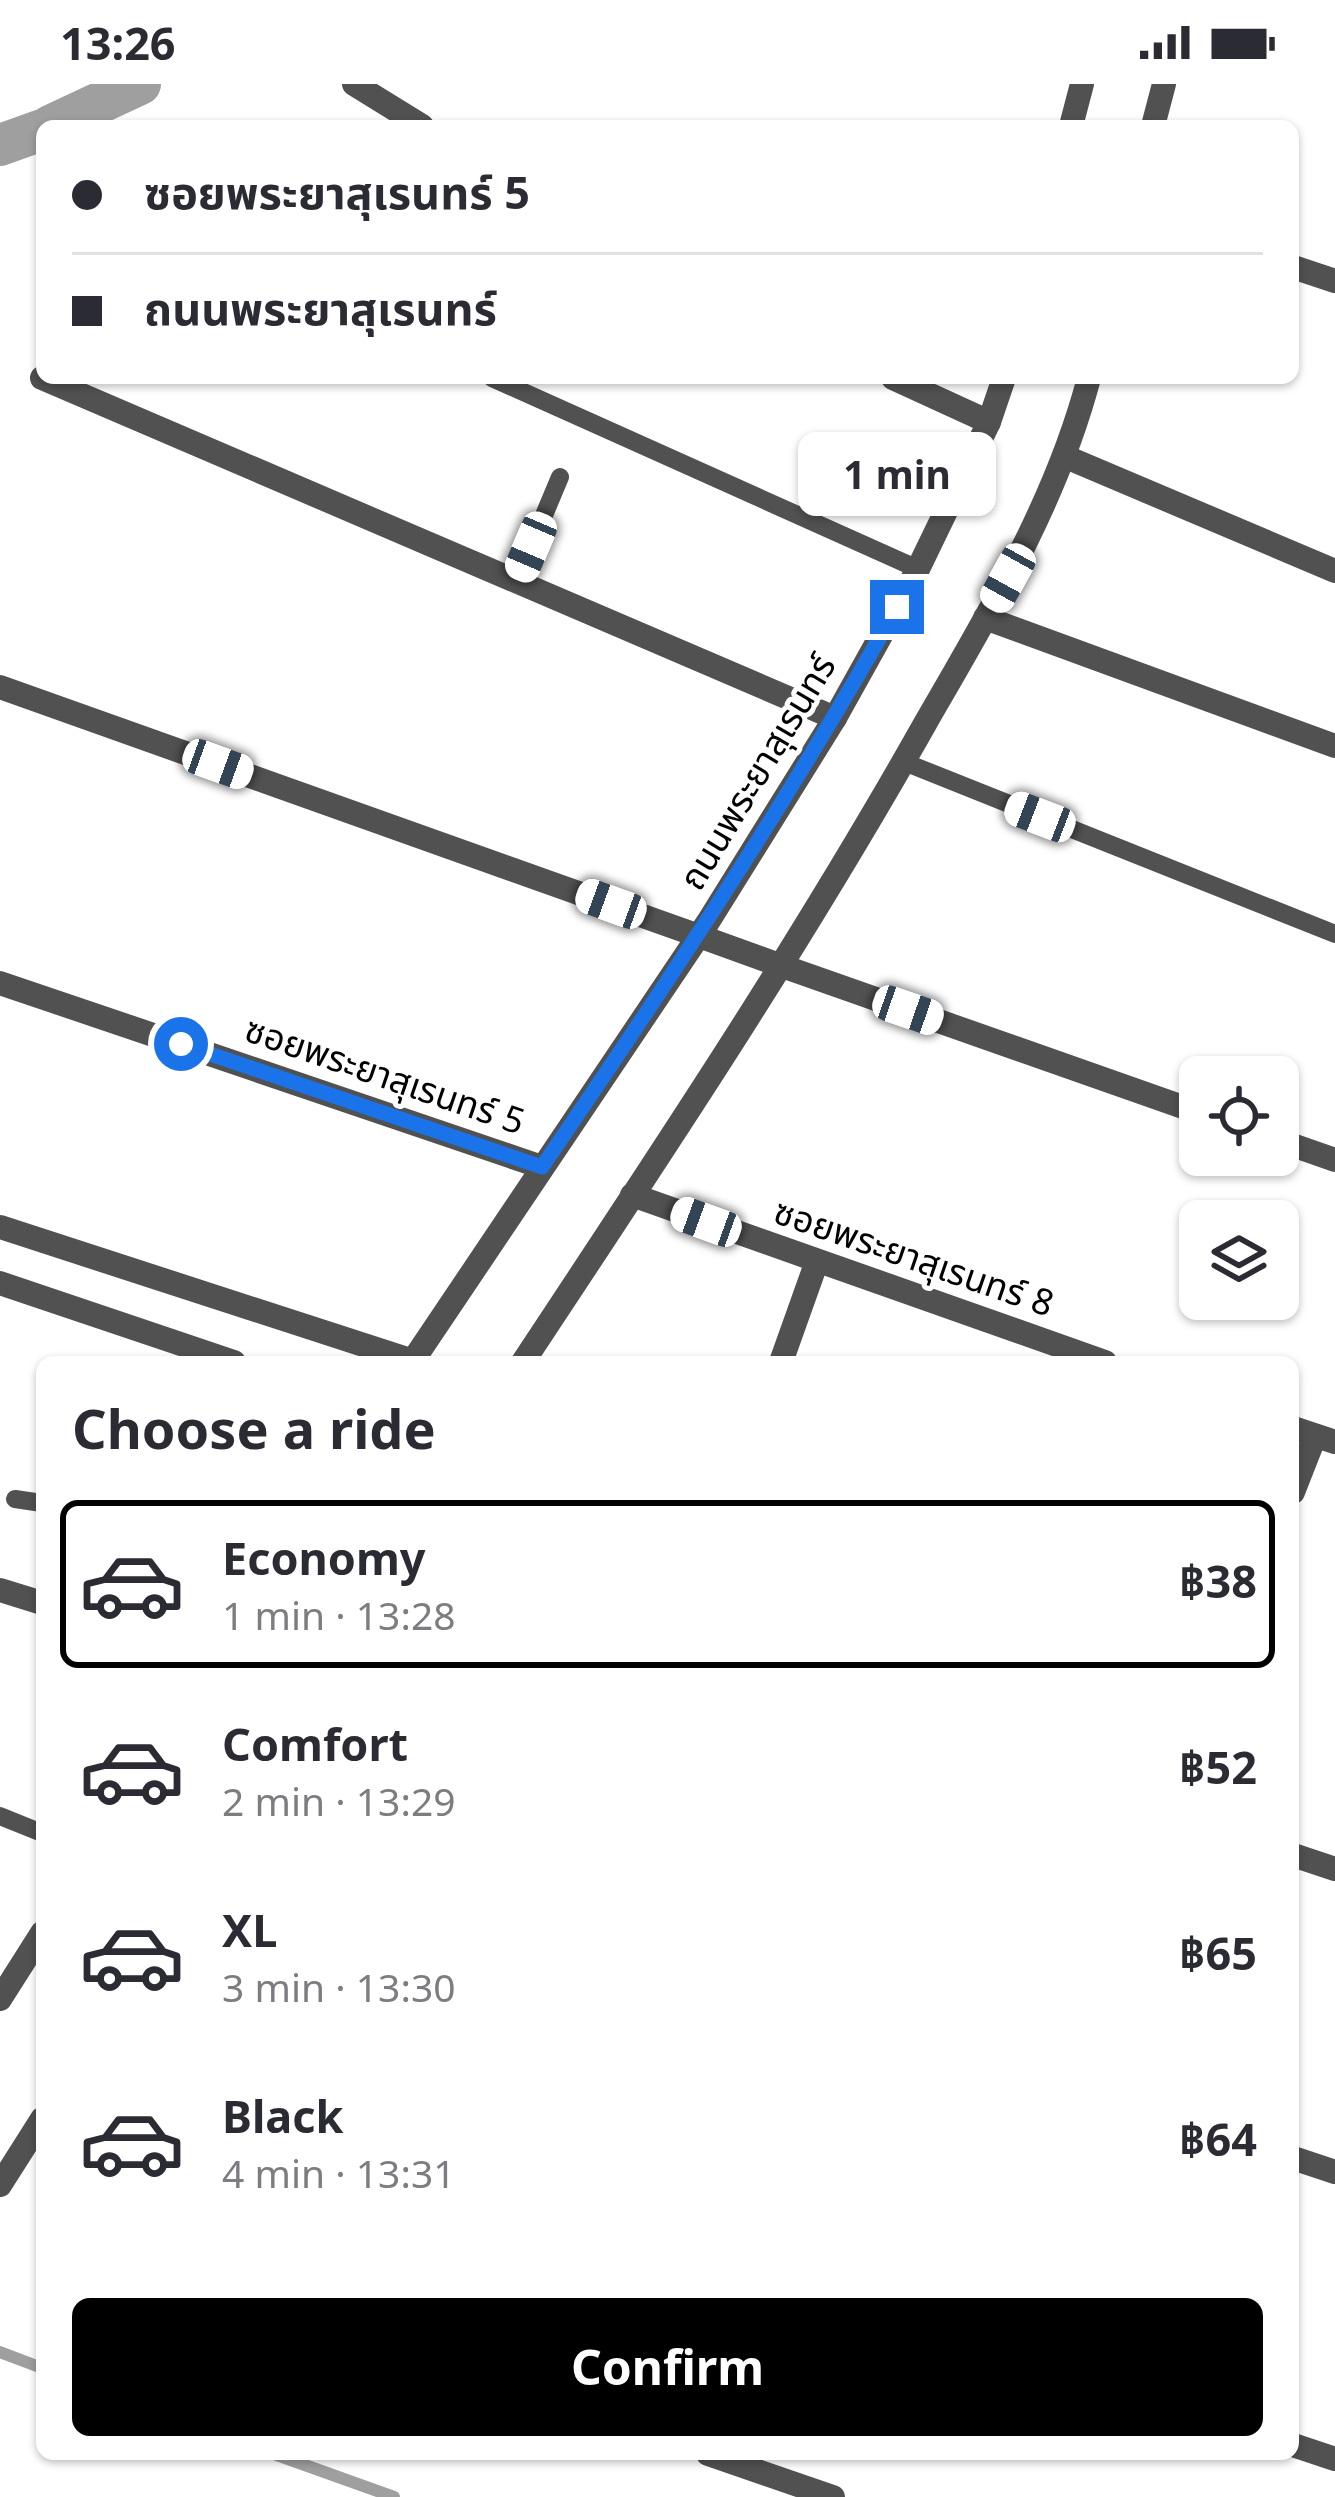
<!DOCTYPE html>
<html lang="en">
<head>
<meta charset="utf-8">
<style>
	:root { --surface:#fff; --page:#f2f2f3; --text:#2b2b33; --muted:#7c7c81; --line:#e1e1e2; --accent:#000 }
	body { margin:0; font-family:"Noto Sans","Noto Sans Thai",sans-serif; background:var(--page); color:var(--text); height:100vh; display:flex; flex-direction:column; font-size:45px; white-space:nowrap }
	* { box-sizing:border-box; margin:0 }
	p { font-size:39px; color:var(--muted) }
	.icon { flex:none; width:66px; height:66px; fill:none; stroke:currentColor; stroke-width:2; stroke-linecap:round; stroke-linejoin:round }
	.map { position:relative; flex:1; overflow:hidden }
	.side { position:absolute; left:36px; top:1272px; width:1263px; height:1104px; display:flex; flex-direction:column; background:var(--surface); border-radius:18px; box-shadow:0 3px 9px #0004 }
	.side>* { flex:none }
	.banner { position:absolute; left:36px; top:36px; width:1263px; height:264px; border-radius:18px; box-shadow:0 3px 9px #0004; display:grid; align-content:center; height:264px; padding:0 36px; background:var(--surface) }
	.buttons { position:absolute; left:1179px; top:972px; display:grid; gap:24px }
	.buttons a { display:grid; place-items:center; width:120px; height:120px; border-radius:18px; background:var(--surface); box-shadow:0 3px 9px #0004; font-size:60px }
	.end { position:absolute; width:54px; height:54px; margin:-27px; border:15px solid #1a73e8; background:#fff; box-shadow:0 0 0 6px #fff }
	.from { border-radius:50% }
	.bubble { position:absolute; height:84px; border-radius:18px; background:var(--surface); box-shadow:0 3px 9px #0004; font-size:39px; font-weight:700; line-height:84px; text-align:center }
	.car { position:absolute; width:36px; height:72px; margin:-36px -18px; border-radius:15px; box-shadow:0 0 9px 3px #0007; background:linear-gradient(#fff 24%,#345 0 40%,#fff 0 76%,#345 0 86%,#fff 0) }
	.banner b { display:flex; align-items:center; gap:42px; height:114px; font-size:45px }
	.banner b+b { border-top:3px solid var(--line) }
	.banner i { width:30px; height:30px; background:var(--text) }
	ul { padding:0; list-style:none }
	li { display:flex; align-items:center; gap:36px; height:168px; margin:0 24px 18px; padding:0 12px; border:6px solid transparent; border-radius:18px }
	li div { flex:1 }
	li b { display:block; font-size:45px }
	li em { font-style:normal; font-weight:700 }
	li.selected { border-color:var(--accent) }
	li>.icon { width:108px; height:108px; stroke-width:1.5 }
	h2 { padding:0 36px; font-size:54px; line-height:144px }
	.action { display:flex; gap:24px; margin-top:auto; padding:24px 36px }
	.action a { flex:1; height:138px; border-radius:18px; background:var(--accent); color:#fff; font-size:48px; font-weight:700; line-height:138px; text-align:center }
	.status { display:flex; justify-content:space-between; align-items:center; height:84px; padding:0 60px; background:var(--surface); direction:ltr }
	.status svg { height:33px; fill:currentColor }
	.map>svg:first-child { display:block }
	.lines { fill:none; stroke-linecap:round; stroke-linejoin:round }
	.stream { stroke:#9f9f9f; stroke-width:12 }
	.canal { stroke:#9f9f9f; stroke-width:42 }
	.service { stroke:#515151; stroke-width:18 }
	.minor { stroke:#515151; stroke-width:24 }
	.tertiary { stroke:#515151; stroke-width:24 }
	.route { stroke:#1a73e8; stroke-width:15 }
	.labels { text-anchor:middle; stroke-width:10; stroke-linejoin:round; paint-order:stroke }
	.street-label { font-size:36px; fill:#000; stroke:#fff }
</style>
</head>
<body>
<div class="status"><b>13:26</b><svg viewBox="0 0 49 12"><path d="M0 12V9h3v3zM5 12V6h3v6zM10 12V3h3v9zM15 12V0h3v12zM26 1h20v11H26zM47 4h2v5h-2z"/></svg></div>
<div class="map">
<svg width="1335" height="2413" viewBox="0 0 1335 2413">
	<rect width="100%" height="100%" fill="#fff"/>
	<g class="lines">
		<!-- stream -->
		<path class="stream" d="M0 2268 42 2284
			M274 2370 394 2413"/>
		<!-- canal -->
		<path class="canal" d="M50 42 140 0
			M0 61 42 46"/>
		<!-- service -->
		<path class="service" d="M492 294 918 485
			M516 498 560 393
			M904 678 1335 850
			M15 1415 42 1419
			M0 1732 42 1749"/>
		<!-- minor -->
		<path class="minor" d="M354 0 422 42
			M1293 183 1335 197
			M42 294 835 634
			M893 294 989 338
			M1066 373 1335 487
			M985 534 1335 662
			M0 603 699 852
			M782 882 1200 1029
			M0 899 542 1083
			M1278 1056 1335 1076
			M632 1111 1105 1278
			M0 1143 413 1277
			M0 1199 234 1278
			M781 1278 817 1177
			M1293 1344 1335 1358
			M1293 1408 1315 1352
			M0 1506 42 1519
			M1293 1771 1335 1785
			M1293 2074 1335 2088
			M1293 2361 1335 2375
			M708 2370 833 2413"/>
		<!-- tertiary -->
		<path class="tertiary" d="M1071 42 1082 0
			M1153 42 1164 0
			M699 852 782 882
			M412 1278 708 838 835 634 918 485 989 338 1004 294
			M523 1278C662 1068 802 858 926 638 990 527 1056 419 1089 294
			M0 1915 42 1849
			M0 2101 42 2035"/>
	</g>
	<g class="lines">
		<!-- route -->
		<path class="route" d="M181 960 542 1083C667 900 789 716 897 523"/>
	</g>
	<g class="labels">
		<!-- street labels -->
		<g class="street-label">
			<text transform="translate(757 688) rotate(-59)" y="13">ถนนพระยาสุเรนทร์</text>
			<text transform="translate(385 991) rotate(19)" y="13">ซอยพระยาสุเรนทร์ 5</text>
			<text transform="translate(914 1173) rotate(19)" y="13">ซอยพระยาสุเรนทร์ 8</text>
		</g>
	</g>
</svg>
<div class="buttons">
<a><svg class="icon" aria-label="locate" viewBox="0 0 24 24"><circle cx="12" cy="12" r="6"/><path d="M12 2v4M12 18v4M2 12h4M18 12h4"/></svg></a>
<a><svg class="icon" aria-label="layers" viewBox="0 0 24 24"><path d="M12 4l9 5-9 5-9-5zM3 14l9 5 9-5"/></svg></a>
</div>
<i class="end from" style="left:181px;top:960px"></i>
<i class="end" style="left:897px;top:523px"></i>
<div class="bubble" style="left:798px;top:348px;width:198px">1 min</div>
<i class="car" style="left:531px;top:463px;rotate:203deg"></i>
<i class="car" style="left:1008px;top:494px;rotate:209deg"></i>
<i class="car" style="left:218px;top:680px;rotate:110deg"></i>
<i class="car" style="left:1040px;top:733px;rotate:291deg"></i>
<i class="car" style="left:611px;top:820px;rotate:290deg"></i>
<i class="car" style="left:908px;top:926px;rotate:109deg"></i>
<i class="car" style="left:706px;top:1138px;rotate:290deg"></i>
<div class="banner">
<b><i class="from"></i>ซอยพระยาสุเรนทร์ 5</b>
<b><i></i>ถนนพระยาสุเรนทร์</b>
</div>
<section class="side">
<h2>Choose a ride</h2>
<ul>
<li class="selected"><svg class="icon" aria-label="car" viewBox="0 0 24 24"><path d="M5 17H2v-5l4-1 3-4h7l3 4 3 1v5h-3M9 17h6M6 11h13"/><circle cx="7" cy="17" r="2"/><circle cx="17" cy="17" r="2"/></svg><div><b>Economy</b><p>1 min · 13:28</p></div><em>฿38</em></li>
<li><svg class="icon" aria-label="car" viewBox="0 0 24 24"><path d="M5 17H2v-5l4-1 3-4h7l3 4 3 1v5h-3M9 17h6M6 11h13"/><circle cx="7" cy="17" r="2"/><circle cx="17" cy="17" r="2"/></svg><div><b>Comfort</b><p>2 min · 13:29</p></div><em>฿52</em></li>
<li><svg class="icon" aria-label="car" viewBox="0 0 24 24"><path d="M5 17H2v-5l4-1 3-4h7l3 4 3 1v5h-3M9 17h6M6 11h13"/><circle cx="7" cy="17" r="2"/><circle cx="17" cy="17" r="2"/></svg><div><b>XL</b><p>3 min · 13:30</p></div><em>฿65</em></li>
<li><svg class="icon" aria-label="car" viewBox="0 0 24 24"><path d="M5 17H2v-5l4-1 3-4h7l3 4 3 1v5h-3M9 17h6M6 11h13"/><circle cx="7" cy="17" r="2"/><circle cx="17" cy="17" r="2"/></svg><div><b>Black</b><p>4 min · 13:31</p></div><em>฿64</em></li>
</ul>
<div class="action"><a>Confirm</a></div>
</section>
</div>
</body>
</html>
